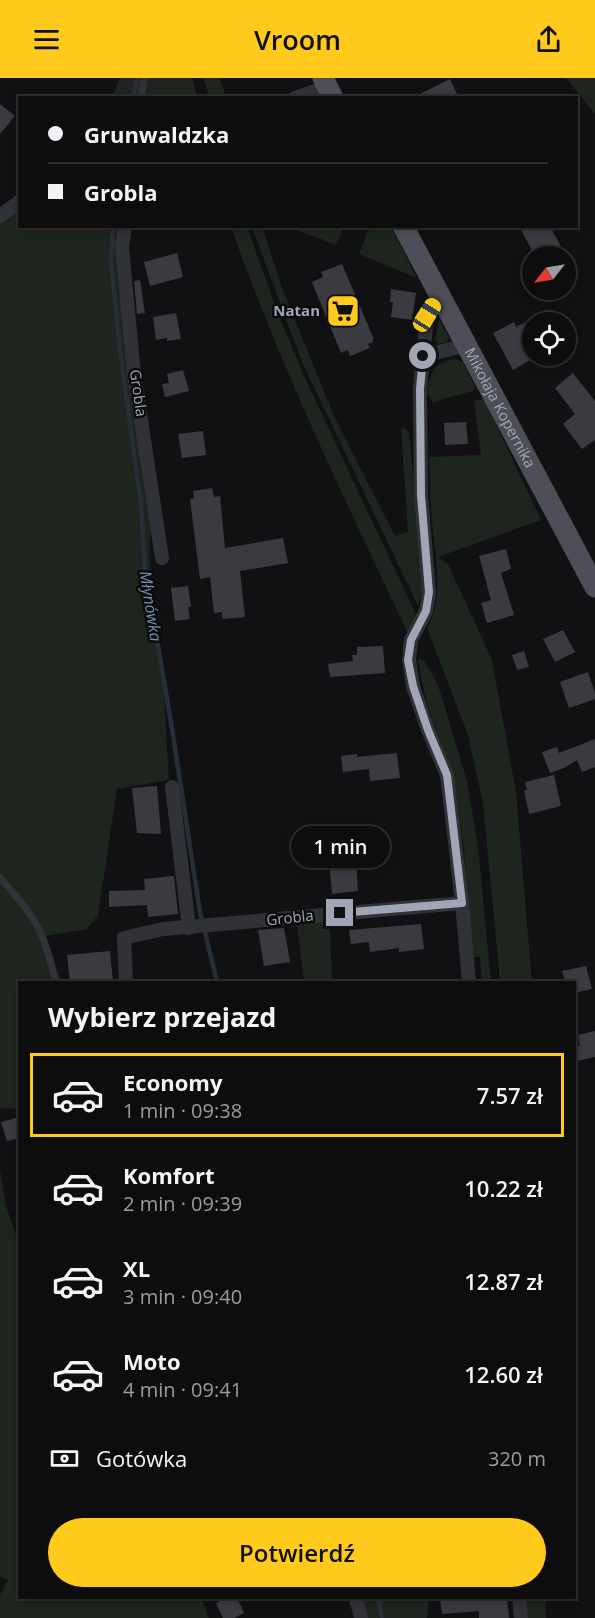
<!DOCTYPE html>
<html lang="pl">
<head>
<meta charset="utf-8">
<style>
	:root { --surface:#0d0d0e; --page:#1b1b1c; --text:#f1f3f6; --muted:#9a9c9e; --line:#2d2d2e; --accent:#ffca1c }
	body { margin:0; font-family:"Open Sans",sans-serif; background:var(--page); color:var(--text); height:100vh; display:flex; flex-direction:column; font-size:22px; white-space:nowrap }
	* { box-sizing:border-box; margin:0 }
	p { font-size:20px; color:var(--muted) }
	.icon { flex:none; width:33px; height:33px; fill:none; stroke:currentColor; stroke-width:2; stroke-linecap:round; stroke-linejoin:round }
	.map { position:relative; flex:1; overflow:hidden }
	.sheet { position:absolute; left:18px; top:903px; width:558px; height:618px; display:flex; flex-direction:column; background:var(--surface); border-radius:0px; box-shadow:0 3px 9px #0003,0 0 0 2px var(--line) }
	.sheet>* { flex:none }
	.guide { position:absolute; left:18px; top:18px; width:560px; height:132px; border-radius:0px; box-shadow:0 3px 9px #0003,0 0 0 2px var(--line); display:grid; align-content:center; height:132px; padding:0 30px; background:var(--surface) }
	.needle { width:39px; rotate:239deg }
	.fabs { position:absolute; left:522px; top:168px; display:grid; gap:12px }
	.fabs a { display:grid; place-items:center; width:54px; height:54px; border-radius:50%; background:var(--surface); box-shadow:0 3px 9px #0003,0 0 0 2px var(--line); font-size:30px }
	.end { position:absolute; width:27px; height:27px; margin:-14px; border:8px solid #a1a5b5; background:#111; box-shadow:0 0 0 3px #111 }
	.from { border-radius:50% }
	.bubble { position:absolute; height:42px; border-radius:21px; background:var(--surface); box-shadow:0 3px 9px #0003,0 0 0 2px var(--line); font-size:20px; font-weight:600; line-height:42px; text-align:center }
	.car { position:absolute; width:18px; height:36px; margin:-18px -9px; border-radius:8px; box-shadow:0 0 4px 2px #0007; background:linear-gradient(#f5c518 24%,#345 0 40%,#f5c518 0 76%,#345 0 86%,#f5c518 0) }
	.guide b { display:flex; align-items:center; gap:21px; height:57px; font-size:22px }
	.guide b+b { border-top:2px solid var(--line) }
	.guide i { width:15px; height:15px; background:var(--text) }
	ul { padding:0; list-style:none }
	li { display:flex; align-items:center; gap:18px; height:84px; margin:0 12px 9px; padding:0 18px; border:3px solid transparent; border-radius:0px }
	li div { flex:1 }
	li b { display:block; font-size:22px }
	li em { font-style:normal; font-weight:600 }
	li.current { border-color:var(--accent) }
	li>.icon { width:54px; height:54px; stroke-width:1.5 }
	h2 { padding:0 30px; font-size:27px; line-height:72px }
	.pay { display:flex; align-items:center; gap:15px; height:66px; padding:0 30px; font-size:22px }
	.pay p { margin-inline-start:auto }
	.action { display:flex; gap:12px; margin-top:auto; padding:12px 30px }
	.action a { flex:1; height:69px; border-radius:36px; background:var(--accent); color:#111; font-size:24px; font-weight:600; line-height:69px; text-align:center }
	header { display:flex; justify-content:space-between; align-items:center; height:78px; padding:0 30px; background:var(--accent); color:#111; font-size:27px; font-weight:600 }
	.map>svg:first-child { display:block }
	.green { fill:#1d251e }
	.lines { fill:none; stroke-linecap:round; stroke-linejoin:round }
	.stream { stroke:#262e37; stroke-width:4.5 }
	.building { fill:#3a3b41 }
	.service { stroke:#313238; stroke-width:7 }
	.minor { stroke:#313238; stroke-width:14 }
	.primary { stroke:#4d4e57; stroke-width:21 }
	.route { stroke:#a1a5b5; stroke-width:8 }
	.labels { text-anchor:middle; stroke-width:5; stroke-linejoin:round; paint-order:stroke }
	.poi-label { font-size:15px; font-weight:bold; fill:#a1a5b5; stroke:#0c0c0d; text-anchor:end }
	.street-label { font-size:15px; fill:#a1a5b5; stroke:#0c0c0d }
	.water-label { font-size:16px; font-style:italic; fill:#748fb4; stroke:#0c0c0d }
</style>
</head>
<body>
<header><svg class="icon" aria-label="menu" viewBox="0 0 24 24"><path d="M4 6h16M4 12h16M4 18h16"/></svg>Vroom<svg class="icon" aria-label="share" viewBox="0 0 24 24"><path d="M12 15V3M7 8l5-5 5 5M5 13v7h14v-7"/></svg></header>
<div class="map">
<svg width="595" height="1540" viewBox="0 0 595 1540">
	<rect width="100%" height="100%" fill="#111113"/>
	<!-- green -->
	<path class="green" d="M120 0H141L138 19 112 20Z
		M147 0H192L197 19 145 20Z
		M203 0H220L226 19H210Z
		M566 0H595V36Z
		M19 123 20 148 121 149 151 448 149 479 162 583 169 702 117 711 98 837 87 851 46 858 61 904H20L19 1031 0 1030V138Z
		M231 149H247L277 233 305 300 420 545 411 562C347 426 281 291 231 149Z
		M252 149H262L282 210 334 338 395 458 408 454 401 350 406 351 409 355 424 505 418 528 302 284Z
		M290 149H344L336 167Z
		M370 149H391L417 200 359 176Z
		M439 241 449 260 447 264 439 266 435 262Z
		M454 281 463 284 475 309 473 313 433 324 427 315C430 296 433 284 454 281Z
		M484 321 541 442 438 479 448 486 492 582 516 714 532 904H500L483 725 468 657 427 550C446 521 433 464 431 431 430 414 430 396 429 379L481 377 474 323Z
		M418 581 424 582 438 607 467 703 478 768 491 904H482L480 879H471L464 771 454 704 452 694C439 656 422 620 418 581Z
		M362 833 330 847 332 904H304L296 839Z
		M0 1092 6 1128 20 1169V1520H201L209 1540H0V1517L8 1502 0 1498Z
		M363 1520H429L427 1540H367Z
		M525 1520H545L546 1540H528Z"/>
	<g class="lines">
		<!-- stream -->
		<path class="stream" d="M133 20 137 0
			M113 148 111 183 120 272 141 427 145 493 171 644 200 834 217 904
			M378 1520 382 1540"/>
	</g>
	<!-- building -->
	<path class="building" d="M450 1 459 20H412Z
		M0 26 15 38 0 56Z
		M519 148H550L561 169 551 174 554 178H535Z
		M177 175 183 199 150 208 144 184Z
		M342 186 373 259V264L368 266 370 270 350 278 348 272 341 275 312 204 323 199 321 194Z
		M140 202 145 235 137 236 134 203Z
		M391 211 416 215 412 242 391 239 393 224H390Z
		M176 235 181 261 167 263V260L156 262 153 239Z
		M532 241V281L513 292 493 255 514 244 516 249Z
		M183 292 189 313 165 319 162 306 169 305 167 296Z
		M573 295 595 323V362L582 371 563 346 575 336 555 310Z
		M466 344 468 366 445 367 444 345Z
		M203 353 206 377 182 380 178 356Z
		M212 410 214 419 220 418 225 470 283 460 288 485 240 493 245 539 223 541 222 534 214 535 210 499 200 501 190 421 194 420 193 413Z
		M506 471 511 491 501 495 514 537 487 545 481 525 491 522 479 478Z
		M188 508 191 529H188L190 541 175 543 171 510Z
		M563 552 575 574 555 584 543 561Z
		M383 568 385 595 330 599 328 586 353 583 352 577H357V569Z
		M524 573 529 589 517 592 512 577Z
		M588 594 595 615V621L569 630 560 604Z
		M595 661V689L582 694 577 682 564 690 550 695 542 674 557 669 559 675Z
		M397 675 400 700 370 703 369 691 343 694 341 678 357 676V679Z
		M554 697 561 728 529 736 524 712H527L525 704Z
		M157 708 161 756 137 755 132 710Z
		M356 780 358 813 332 816 329 782Z
		M174 798 178 836 148 839 147 827 109 829V813L145 812 144 801Z
		M421 846 424 871 399 874V870L370 874 369 864 351 866 349 852Z
		M284 850 290 884 264 888 258 852Z
		M110 873 113 904H70L67 877Z
		M586 888 592 911 574 915V904H565L562 893Z
		M595 953V979L577 983 574 969 580 968 578 957Z
		M20 1039V1060L7 1063 1 1044Z
		M227 1520H237L244 1535 234 1540H223L216 1525Z
		M440 1520H507L509 1540H479V1533L442 1536Z"/>
	<g class="lines">
		<!-- service -->
		<path class="service" d="M141 20 144 0
			M0 800C17 819 35 838 44 863 49 876 52 891 56 904"/>
		<!-- minor -->
		<path class="minor" d="M295 20 328 9
			M0 138 20 123
			M125 148 122 169 134 296 162 480
			M440 216 427 237 420 311 421 417 429 514 426 533 411 562 409 582 413 608 428 652 447 697 462 825 469 904
			M423 278 467 267
			M172 709 189 850
			M126 904 124 860 163 851 462 825
			M356 1520 361 1540
			M519 1520 521 1540"/>
		<!-- primary -->
		<g class="primary">
			<path d="M323 0 333 20"/>
			<path id="s1" d="M403 148 595 509"/>
		</g>
	</g>
	<g class="lines">
		<!-- route -->
		<path class="route" d="M340 835 462 825 447 697 428 652 413 608 408 582 411 562 426 533 429 514 421 417 420 311 423 278"/>
	</g>
	<!-- icons -->
	<defs>
		<symbol id="supermarket-square" viewBox="-11 -11 22 22"><rect x="-9" y="-9" width="18" height="18" rx="4" fill="#ffca1c" stroke="#0c0c0d"/><path d="M-6-5.5h2.5l.6 2H6L4.5 2H-2.5L-4.4-4H-6ZM-1.5 3.2a1.3 1.3 0 1 0 .1 0ZM3 3.2a1.3 1.3 0 1 0 .1 0Z" fill="#111"/></symbol>
	</defs>
	<g fill-rule="evenodd">
		<use href="#supermarket-square" x="324" y="214" width="38" height="38"/>
	</g>
	<g class="labels">
		<!-- poi labels -->
		<g class="poi-label">
			<text x="320" y="238">Natan</text>
		</g>
		<!-- street labels -->
		<g class="street-label">
			<text transform="translate(138 315) rotate(82)" y="5">Grobla</text>
			<text dy="5" stroke="none"><textPath href="#s1" startOffset="206">Mikołaja Kopernika</textPath></text>
			<text transform="translate(290 840) rotate(-6)" y="5">Grobla</text>
		</g>
		<!-- water labels -->
		<g class="water-label">
			<text transform="translate(151 528) rotate(81)" y="6">Młynówka</text>
		</g>
	</g>
</svg>
<div class="fabs">
<a><svg class="needle" viewBox="-14 -14 28 28"><path d="M0-13l5 13h-10z" fill="#e53935"/><path d="M0 13l5-13h-10z" fill="#9a9c9e"/></svg></a>
<a><svg class="icon" aria-label="locate" viewBox="0 0 24 24"><circle cx="12" cy="12" r="6"/><path d="M12 2v4M12 18v4M2 12h4M18 12h4"/></svg></a>
</div>
<i class="end from" style="left:423px;top:278px"></i>
<i class="end" style="left:340px;top:835px"></i>
<div class="bubble" style="left:291px;top:748px;width:99px">1 min</div>
<i class="car" style="left:427px;top:237px;rotate:32deg"></i>
<div class="guide">
<b><i class="from"></i>Grunwaldzka</b>
<b><i></i>Grobla</b>
</div>
<section class="sheet">
<h2>Wybierz przejazd</h2>
<ul>
<li class="current"><svg class="icon" aria-label="car" viewBox="0 0 24 24"><path d="M5 17H2v-5l4-1 3-4h7l3 4 3 1v5h-3M9 17h6M6 11h13"/><circle cx="7" cy="17" r="2"/><circle cx="17" cy="17" r="2"/></svg><div><b>Economy</b><p>1 min · 09:38</p></div><em>7.57 zł</em></li>
<li><svg class="icon" aria-label="car" viewBox="0 0 24 24"><path d="M5 17H2v-5l4-1 3-4h7l3 4 3 1v5h-3M9 17h6M6 11h13"/><circle cx="7" cy="17" r="2"/><circle cx="17" cy="17" r="2"/></svg><div><b>Komfort</b><p>2 min · 09:39</p></div><em>10.22 zł</em></li>
<li><svg class="icon" aria-label="car" viewBox="0 0 24 24"><path d="M5 17H2v-5l4-1 3-4h7l3 4 3 1v5h-3M9 17h6M6 11h13"/><circle cx="7" cy="17" r="2"/><circle cx="17" cy="17" r="2"/></svg><div><b>XL</b><p>3 min · 09:40</p></div><em>12.87 zł</em></li>
<li><svg class="icon" aria-label="car" viewBox="0 0 24 24"><path d="M5 17H2v-5l4-1 3-4h7l3 4 3 1v5h-3M9 17h6M6 11h13"/><circle cx="7" cy="17" r="2"/><circle cx="17" cy="17" r="2"/></svg><div><b>Moto</b><p>4 min · 09:41</p></div><em>12.60 zł</em></li>
</ul>
<div class="pay"><svg class="icon" aria-label="cash" viewBox="0 0 24 24"><path d="M3 7h18v10H3z"/><circle cx="12" cy="12" r="2"/></svg>Gotówka<p>320 m</p></div>
<div class="action"><a>Potwierdź</a></div>
</section>
</div>
</body>
</html>
